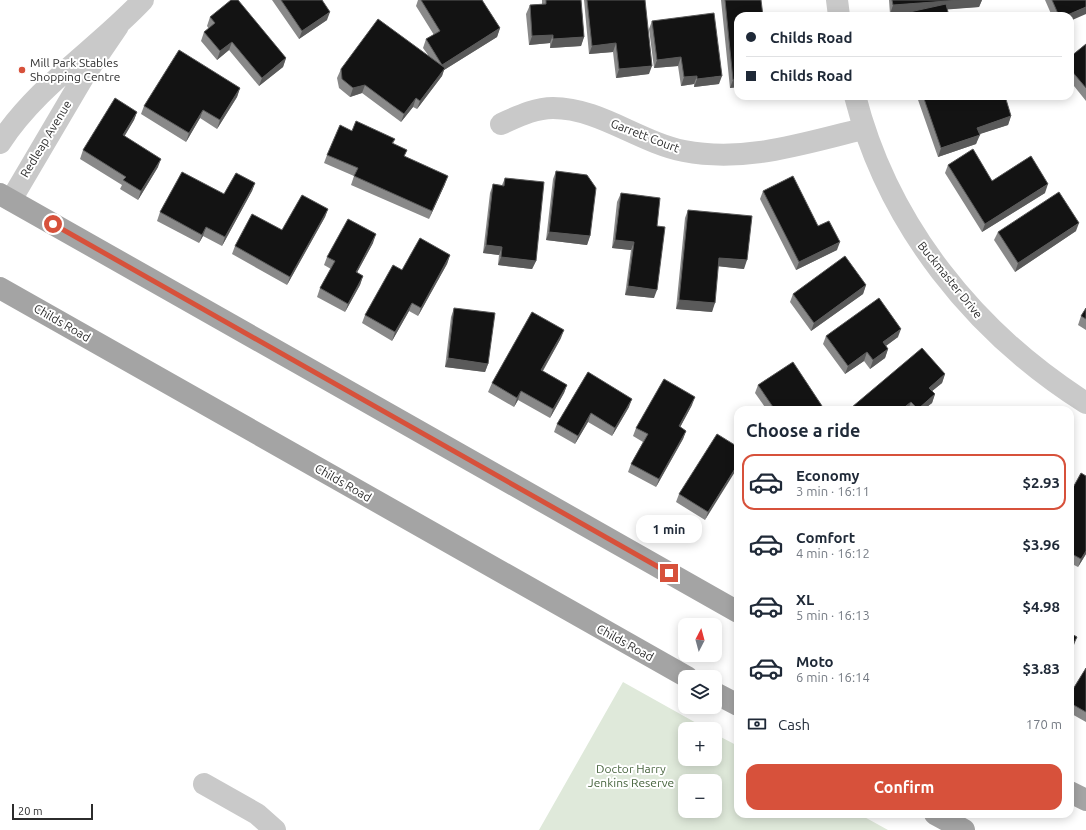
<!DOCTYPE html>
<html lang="en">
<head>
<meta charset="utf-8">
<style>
	:root { --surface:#fff; --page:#f6f6f7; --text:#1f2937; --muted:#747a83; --line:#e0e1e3; --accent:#d7513b }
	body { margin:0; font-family:Ubuntu,sans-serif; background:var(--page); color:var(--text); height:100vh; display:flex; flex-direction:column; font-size:15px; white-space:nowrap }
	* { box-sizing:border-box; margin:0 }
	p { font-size:13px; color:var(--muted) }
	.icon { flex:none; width:22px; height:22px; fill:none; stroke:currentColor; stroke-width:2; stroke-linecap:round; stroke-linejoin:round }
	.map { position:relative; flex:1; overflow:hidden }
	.panel { position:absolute; left:734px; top:406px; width:340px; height:412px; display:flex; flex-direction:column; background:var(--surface); border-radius:12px; box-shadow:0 2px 10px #0003 }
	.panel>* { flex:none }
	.banner { position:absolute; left:734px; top:12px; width:340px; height:88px; border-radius:12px; box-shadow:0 2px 10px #0003; display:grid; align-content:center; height:88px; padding:0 12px; background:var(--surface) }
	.needle { width:26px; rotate:6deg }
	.tools { position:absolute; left:678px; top:618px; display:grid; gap:8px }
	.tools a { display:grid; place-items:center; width:44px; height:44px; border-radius:8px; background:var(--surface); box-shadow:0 2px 10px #0003; font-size:20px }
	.scale { position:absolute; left:12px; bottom:10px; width:81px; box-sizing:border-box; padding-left:4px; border:2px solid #2c2c2c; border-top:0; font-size:11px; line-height:14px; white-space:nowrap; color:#2c2c2c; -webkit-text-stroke:3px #fff; paint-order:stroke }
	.end { position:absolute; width:18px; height:18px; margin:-9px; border:5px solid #d7513b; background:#fff; box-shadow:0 0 0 2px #fff }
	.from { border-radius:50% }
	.bubble { position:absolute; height:28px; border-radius:12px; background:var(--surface); box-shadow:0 2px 10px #0003; font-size:13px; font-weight:700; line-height:28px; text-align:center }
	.banner b { display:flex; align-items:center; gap:14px; height:38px; font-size:15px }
	.banner b+b { border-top:1px solid var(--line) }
	.banner i { width:10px; height:10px; background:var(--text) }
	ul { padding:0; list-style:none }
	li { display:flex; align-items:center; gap:12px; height:56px; margin:0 8px 6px; padding:0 4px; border:2px solid transparent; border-radius:12px }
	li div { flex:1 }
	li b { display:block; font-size:15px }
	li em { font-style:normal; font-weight:700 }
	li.on { border-color:var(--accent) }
	li>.icon { width:36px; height:36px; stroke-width:1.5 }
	h2 { padding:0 12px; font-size:18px; line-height:48px }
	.pay { display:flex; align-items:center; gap:10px; height:44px; padding:0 12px; font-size:15px }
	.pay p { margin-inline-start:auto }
	.button { display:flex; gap:8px; margin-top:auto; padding:8px 12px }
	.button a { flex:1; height:46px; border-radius:12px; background:var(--accent); color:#fff; font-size:16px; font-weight:700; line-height:46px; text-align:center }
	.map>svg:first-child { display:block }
	.green { fill:#dfe9da; fill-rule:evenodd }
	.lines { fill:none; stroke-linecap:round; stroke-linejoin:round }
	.minor { stroke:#c9c9c9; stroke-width:22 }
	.major { stroke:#a4a4a4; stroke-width:22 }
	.wall { fill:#898989 }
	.shaded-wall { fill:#5a5a5a }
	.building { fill:#131313; stroke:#5a5a5a }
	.route { stroke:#d7513b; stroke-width:5 }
	.poi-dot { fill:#d7513b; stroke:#fff; stroke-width:1.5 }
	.labels { text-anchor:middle; stroke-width:4; stroke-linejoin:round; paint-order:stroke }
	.poi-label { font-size:12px; fill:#2c2c2c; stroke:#fff; text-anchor:start }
	.street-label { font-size:12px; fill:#2c2c2c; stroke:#fff }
	.park-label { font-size:12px; fill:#47643d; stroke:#fff }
</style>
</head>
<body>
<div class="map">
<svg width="1086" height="830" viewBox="0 0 1086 830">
	<rect width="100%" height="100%" fill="#fff"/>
	<!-- green -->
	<path class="green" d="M623 682 707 729H685V759H715V734L738 746V814H859L888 830H539ZM685 781H715V811H685Z"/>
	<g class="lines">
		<!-- minor -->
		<path class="minor" d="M837 0 839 16
			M855 96C888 225 974 332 1086 403
			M501 124C517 117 534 108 553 108 599 108 639 142 684 151 746 163 804 143 863 129
			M0 143C37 86 97 49 143 0
			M11 200 84 76 118 26
			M204 784 257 814 275 830"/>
		<!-- major -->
		<path class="major" d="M0 194 738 612
			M0 288 687 677
			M715 693 738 705
			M1070 792 1086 800
			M935 814 964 830"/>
	</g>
	<!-- wall -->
	<path class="wall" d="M272 0H322L327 20 299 39Z
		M418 0H482L500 28 497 37 444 70 442 76 417 109 413 107 401 122 362 93 350 97 339 88 337 78 341 69 428 55 423 48 426 39 434 35 416 6Z
		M542 0H581L584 37 581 46 550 48V43L529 45 526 14 530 5 542 4Z
		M584 0H645L649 74 616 78 613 52 589 54Z
		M721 0H761L738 16V87L730 88Z
		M889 0H982L979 7 947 9 949 16H904L905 13 909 12 890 14Z
		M1045 0H1086L1070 16H1052Z
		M210 17 286 58 283 67 259 86 229 50 217 60 201 41 204 32 209 29 207 26Z
		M652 21 719 84 694 87V84L681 86 678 66 654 68 649 29Z
		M1086 44V101L1070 81V57Z
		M240 88 237 97 217 129 200 118 186 142 141 114 144 106Z
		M918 96H965L966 98 1011 116 1008 125 979 134 976 144 938 157 917 97Z
		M137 112 134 120 124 136 158 167 138 200 120 189 122 185 80 159 83 150Z
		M352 131 395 139 393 144 407 150 404 157 445 184 429 219 351 185 354 176 324 163 327 155Z
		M948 165 992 181 1045 193 982 232 945 173Z
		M556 171 590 236 587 245 546 240 553 179Z
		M505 178 536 261 532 269 498 265 499 255 483 253 490 193 493 184 502 185Z
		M255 183 252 191 222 246 203 236 199 243 157 221 160 212 224 194Z
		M763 191 818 226 837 250 796 270 760 199Z
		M621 193 657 226 654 298 625 295 631 250 612 248 617 202Z
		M328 209 325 217 287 285 232 254 235 246 282 230Z
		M688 210 744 269 718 266 712 312 676 309 685 218Z
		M1076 231 1015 272 994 240 998 232Z
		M373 243 357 272 363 276 360 285 345 312 317 297 320 288 331 269 324 265 327 257Z
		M450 255 447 264 418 316 409 311 392 341 362 323 365 315 402 270Z
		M866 285 863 294 811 331 790 302 793 294Z
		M454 308 488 364 485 372 445 367 451 317Z
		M1086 308V330L1078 325 1081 316Z
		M826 336 898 337 886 346 888 349 885 358 870 369 864 361 845 374 823 344Z
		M561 338 543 371 567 385 564 393 550 418 518 400 514 407 488 392 492 383Z
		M588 372 629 407 612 436 588 422 575 444 554 432 557 424Z
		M945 374 942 383 932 391 935 394 932 403 923 410H851L852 407Z
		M758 385 824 409V410H767L755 393Z
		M692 405 680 427 686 431 683 439 656 487 628 472 631 464 643 442 633 436 636 428Z
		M738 447 705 520 676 502 679 494Z
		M1070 493 1086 554 1078 567 1070 563Z
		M1086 668V722L1070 713V694Z"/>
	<!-- shaded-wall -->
	<path class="shaded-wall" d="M961 0H982L979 7 890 14 893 5Z
		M1086 7V14L1070 21V16H1065Z
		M330 12 327 20 299 39 302 31Z
		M500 28 497 37 444 70 442 76 417 109 420 101 439 73 442 65Z
		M553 35 550 43 529 45 532 36Z
		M584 37 581 46 550 48 553 39Z
		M232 42 229 50 217 60 220 51Z
		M616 43 613 52 589 54 592 46Z
		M681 57 678 66 654 68 657 60Z
		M286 58 283 67 259 86 262 78Z
		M652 66 649 74 616 78 619 69Z
		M697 76 694 84 681 86 684 77Z
		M722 76 719 84 694 87 697 79Z
		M738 79V87L730 88 733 80Z
		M365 85 362 93 350 97 353 88Z
		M240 88 237 97 217 129 220 120Z
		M416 98 413 107 401 122 404 114Z
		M203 110 200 118 186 142 189 133Z
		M137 112 134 120 120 144 123 135Z
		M1011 116 1008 125 974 136 977 128Z
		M980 135 976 144 938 157 941 148Z
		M161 159 158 167 138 200 141 191Z
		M448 176 445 184 429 219 432 211Z
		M255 183 252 191 222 246 225 237Z
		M1048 184 1045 193 982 232 985 224Z
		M328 209 325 217 287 285 290 277Z
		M1079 223 1076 231 1015 272 1018 263Z
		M206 227 203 236 199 243 202 235Z
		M549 232 590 236 587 245 546 240Z
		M376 234 373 243 353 280 356 272Z
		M615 240 634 242 631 250 612 248Z
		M840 242 837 250 796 270 799 262Z
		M486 245 502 247 499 255 483 253Z
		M450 255 447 264 418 316 421 308Z
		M501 257 536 261 532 269 498 265Z
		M719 258 747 260 744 269 716 266Z
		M363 276 360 285 345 312 348 304Z
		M866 285 863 294 811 331 814 323Z
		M628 286 657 290 654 298 625 295Z
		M679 300 715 303 712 312 676 309Z
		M412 303 409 311 392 341 395 332Z
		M901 329 898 337 880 350 883 342Z
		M564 330 561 338 538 379 541 370Z
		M888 349 885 358 870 369 873 360Z
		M867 352 864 361 845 374 848 366Z
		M448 358 488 364 485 372 445 367Z
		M945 374 942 383 926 396 929 388Z
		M567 385 564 393 550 418 553 409Z
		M521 391 518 400 514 407 517 398Z
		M935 394 932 403 923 410H917Z
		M695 397 692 405 676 435 679 426Z
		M632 399 629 407 612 436 615 428Z
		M911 402 908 410H901Z
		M591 413 588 422 575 444 578 436Z
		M686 431 683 439 656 487 659 479Z
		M738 464V467L705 520 708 512Z
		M1086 551V554L1078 567 1081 559Z
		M1077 637 1074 645 1070 653V650Z"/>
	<!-- building -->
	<path class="building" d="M231 0H238L286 58 262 78 232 42 220 51 204 32 215 23 210 17Z
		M281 0H322L330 12 302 31Z
		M421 0H482L500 28 442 65 426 39 440 31Z
		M546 0H581L584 37 553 39V35L532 36 530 5 546 4Z
		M587 0H645L652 66 619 69 616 43 592 46Z
		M725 0H761L763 16H738V79L733 80Z
		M892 0H961L893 5Z
		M1052 0H1086V7L1065 16H1059Z
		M946 4 949 16H905V13Z
		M714 13 722 76 697 79V76L684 77 681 57 657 60 652 21Z
		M378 19 445 68 420 101 416 98 404 114 365 85 353 88 342 79 341 69Z
		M1086 44V88L1070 69V57Z
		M179 50 240 88 220 120 203 110 189 133 144 106Z
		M923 96H965L966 98 972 96H1005L1011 116 977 128 980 135 941 148Z
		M115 98 137 112 123 135 161 159 141 191 123 180 126 177 83 150Z
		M356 121 395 139 392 143 407 150 404 156 448 176 432 211 354 176 358 168 327 155 340 125 352 131Z
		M973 149 992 181 1031 156 1048 184 985 224 948 165Z
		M556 171 587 175 596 188 590 236 549 232Z
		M182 172 224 194 236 173 255 183 225 237 206 227 202 235 160 212Z
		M793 176 818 226 829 221 840 242 799 262 763 191Z
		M505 178 544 182 536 261 501 257 502 247 486 245 493 184 504 186Z
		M1059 192 1079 223 1018 263 998 232Z
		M621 193 660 198 657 226 665 227 657 290 628 286 634 242 615 240Z
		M302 195 328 209 290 277 235 246 252 214 282 230Z
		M688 210 752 216 747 260 719 258 715 303 679 300Z
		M348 219 376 234 356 272 363 276 348 304 320 288 335 261 327 257Z
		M420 238 450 255 421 308 412 303 395 332 365 315 393 265 402 270Z
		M845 256 866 285 814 323 793 294Z
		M879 298 901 329 883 342 888 349 873 360 867 352 848 366 826 336Z
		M454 308 495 313 488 364 448 358Z
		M1086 308V319L1081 316Z
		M532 312 564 330 541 370 567 385 553 409 521 391 517 398 492 383Z
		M922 348 945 374 929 388 935 394 918 409 911 402 901 410H854L852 407Z
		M793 362 824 409 822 410H775L758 385Z
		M588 372 632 399 615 428 591 413 578 436 557 424Z
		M664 379 695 397 679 426 686 431 659 479 631 464 648 434 636 428Z
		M717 434 738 447V464L708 512 679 494Z
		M1081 473 1086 476V551L1081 559 1070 553V493Z
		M1070 633 1077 637 1070 650Z
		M1086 668V712L1070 703V694Z"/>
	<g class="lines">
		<!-- route -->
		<path class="route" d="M53 224 669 573"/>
	</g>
	<!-- markers -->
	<circle class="poi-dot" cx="22" cy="70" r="4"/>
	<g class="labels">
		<!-- poi labels -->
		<g class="poi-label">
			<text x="30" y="67">Mill Park Stables<tspan x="30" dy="14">Shopping Centre</tspan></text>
		</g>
		<!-- street labels -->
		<g class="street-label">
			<text transform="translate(645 136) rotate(21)" y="4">Garrett Court</text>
			<text transform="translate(46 139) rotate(-59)" y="4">Redleap Avenue</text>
			<text transform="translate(950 280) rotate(51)" y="4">Buckmaster Drive</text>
			<text transform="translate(62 323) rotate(30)" y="4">Childs Road</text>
			<text transform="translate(343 483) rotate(30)" y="4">Childs Road</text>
			<text transform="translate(625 643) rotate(29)" y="4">Childs Road</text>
		</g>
		<!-- park labels -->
		<g class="park-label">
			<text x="631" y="773">Doctor Harry<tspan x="631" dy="14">Jenkins Reserve</tspan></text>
		</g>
	</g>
</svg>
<div class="tools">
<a><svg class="needle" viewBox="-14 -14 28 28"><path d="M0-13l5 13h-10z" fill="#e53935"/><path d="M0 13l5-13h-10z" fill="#747a83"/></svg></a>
<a><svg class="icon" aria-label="layers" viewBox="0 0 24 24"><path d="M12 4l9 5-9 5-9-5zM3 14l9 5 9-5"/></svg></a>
<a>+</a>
<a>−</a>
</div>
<div class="scale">20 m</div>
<i class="end from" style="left:53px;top:224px"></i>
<i class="end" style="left:669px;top:573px"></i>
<div class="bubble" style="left:636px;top:515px;width:66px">1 min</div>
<div class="banner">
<b><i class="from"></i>Childs Road</b>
<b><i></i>Childs Road</b>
</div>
<section class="panel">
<h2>Choose a ride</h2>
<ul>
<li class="on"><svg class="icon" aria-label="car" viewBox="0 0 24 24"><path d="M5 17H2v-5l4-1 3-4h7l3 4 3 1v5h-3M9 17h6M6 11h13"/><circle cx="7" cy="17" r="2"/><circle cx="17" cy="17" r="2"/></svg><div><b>Economy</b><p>3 min · 16:11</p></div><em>$2.93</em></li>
<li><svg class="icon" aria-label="car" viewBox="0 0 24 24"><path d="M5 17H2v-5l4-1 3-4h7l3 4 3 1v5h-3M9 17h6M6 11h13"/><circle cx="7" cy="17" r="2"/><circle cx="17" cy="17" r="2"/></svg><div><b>Comfort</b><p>4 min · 16:12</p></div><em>$3.96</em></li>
<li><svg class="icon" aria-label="car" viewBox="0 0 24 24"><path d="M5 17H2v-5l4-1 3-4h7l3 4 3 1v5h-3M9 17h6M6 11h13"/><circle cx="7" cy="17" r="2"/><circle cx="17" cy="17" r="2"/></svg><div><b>XL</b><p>5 min · 16:13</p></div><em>$4.98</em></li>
<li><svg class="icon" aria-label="car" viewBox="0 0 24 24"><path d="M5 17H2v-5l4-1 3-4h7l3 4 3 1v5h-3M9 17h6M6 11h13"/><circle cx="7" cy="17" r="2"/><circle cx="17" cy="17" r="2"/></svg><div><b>Moto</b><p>6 min · 16:14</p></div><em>$3.83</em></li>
</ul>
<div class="pay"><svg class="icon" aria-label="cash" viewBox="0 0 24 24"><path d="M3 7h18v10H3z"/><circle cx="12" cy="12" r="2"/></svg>Cash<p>170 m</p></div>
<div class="button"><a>Confirm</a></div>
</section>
</div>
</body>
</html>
